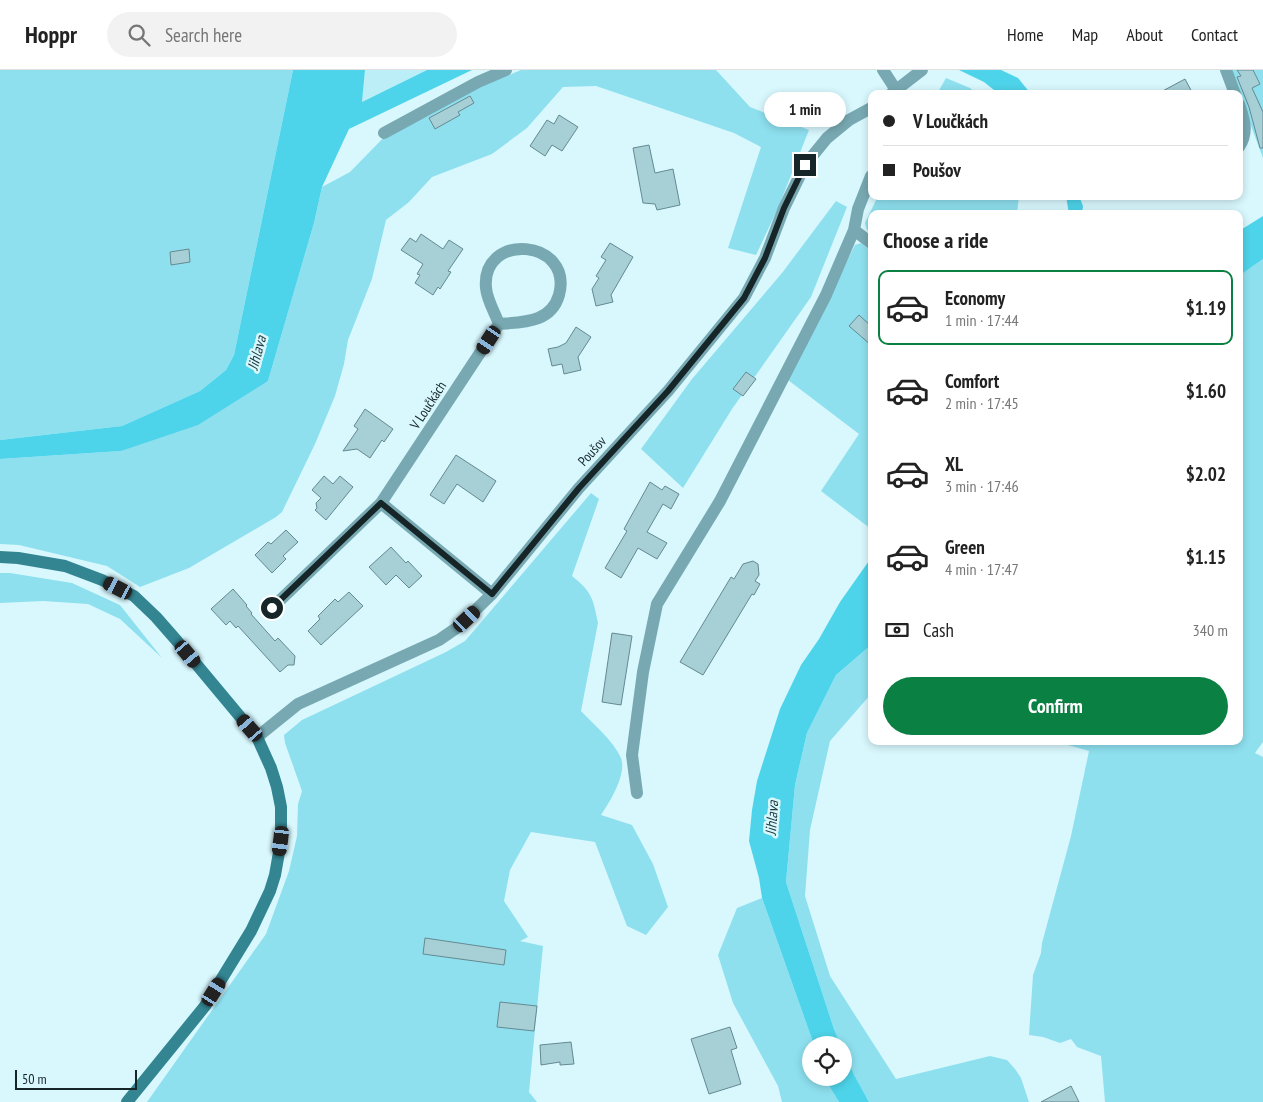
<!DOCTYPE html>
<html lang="en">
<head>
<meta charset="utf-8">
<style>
	:root { --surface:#fff; --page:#f2f2f2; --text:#222; --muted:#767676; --line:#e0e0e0; --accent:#0b8043 }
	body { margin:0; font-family:"PT Sans Narrow",sans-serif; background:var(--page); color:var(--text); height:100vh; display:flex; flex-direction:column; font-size:19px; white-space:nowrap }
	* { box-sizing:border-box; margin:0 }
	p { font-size:16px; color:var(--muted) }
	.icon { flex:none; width:28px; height:28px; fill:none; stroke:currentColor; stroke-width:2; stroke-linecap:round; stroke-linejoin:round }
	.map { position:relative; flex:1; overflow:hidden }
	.panel { position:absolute; left:868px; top:140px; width:375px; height:535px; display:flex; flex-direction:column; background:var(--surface); border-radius:10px; box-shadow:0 2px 8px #0003 }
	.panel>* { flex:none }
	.top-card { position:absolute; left:868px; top:20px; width:375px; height:110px; border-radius:10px; box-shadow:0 2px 8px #0003; display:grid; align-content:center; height:110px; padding:0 15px; background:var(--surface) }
	.fabs { position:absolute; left:802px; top:966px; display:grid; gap:10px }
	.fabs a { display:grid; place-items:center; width:50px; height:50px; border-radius:50%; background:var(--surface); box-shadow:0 2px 8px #0003; font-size:25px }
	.scale { position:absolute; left:15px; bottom:12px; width:122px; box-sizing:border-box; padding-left:5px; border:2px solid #162528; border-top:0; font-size:14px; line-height:18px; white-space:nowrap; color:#162528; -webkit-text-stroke:4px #d8f8fe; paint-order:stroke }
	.end { position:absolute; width:22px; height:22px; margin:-11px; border:6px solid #162528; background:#fff; box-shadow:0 0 0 2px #fff }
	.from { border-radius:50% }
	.bubble { position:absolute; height:35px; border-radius:18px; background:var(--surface); box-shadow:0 2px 8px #0003; font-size:16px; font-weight:700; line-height:35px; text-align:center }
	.car { position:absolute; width:15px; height:30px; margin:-15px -8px; border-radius:6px; box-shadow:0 0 4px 1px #0007; background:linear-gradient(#222 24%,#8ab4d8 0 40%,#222 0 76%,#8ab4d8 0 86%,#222 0) }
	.top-card b { display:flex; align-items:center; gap:18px; height:48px; font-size:19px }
	.top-card b+b { border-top:1px solid var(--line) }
	.top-card i { width:12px; height:12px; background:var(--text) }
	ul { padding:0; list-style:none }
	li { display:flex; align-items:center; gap:15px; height:75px; margin:0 10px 8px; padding:0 5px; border:2px solid transparent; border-radius:10px }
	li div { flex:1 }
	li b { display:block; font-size:19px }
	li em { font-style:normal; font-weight:700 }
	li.selected { border-color:var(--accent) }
	li>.icon { width:45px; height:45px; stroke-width:1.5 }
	h2 { padding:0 15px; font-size:22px; line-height:60px }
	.pay { display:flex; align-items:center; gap:12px; height:55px; padding:0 15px; font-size:19px }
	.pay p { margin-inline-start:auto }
	.button { display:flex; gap:10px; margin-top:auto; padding:10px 15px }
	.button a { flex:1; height:58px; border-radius:30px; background:var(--accent); color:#fff; font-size:20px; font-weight:700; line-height:58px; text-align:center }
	header { display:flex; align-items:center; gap:30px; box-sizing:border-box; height:70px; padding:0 25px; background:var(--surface); border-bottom:1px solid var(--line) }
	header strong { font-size:24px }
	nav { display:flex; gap:28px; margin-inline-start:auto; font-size:18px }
	.search { width:350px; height:45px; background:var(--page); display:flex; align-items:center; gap:12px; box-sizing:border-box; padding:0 18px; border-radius:28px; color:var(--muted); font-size:19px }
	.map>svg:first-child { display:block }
	.built { fill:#bceef8 }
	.green { fill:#8ee0ef }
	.water { fill:#4ed4ea }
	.building { fill:#a7cfd6; stroke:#648a91 }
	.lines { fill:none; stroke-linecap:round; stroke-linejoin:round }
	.street { stroke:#78a9b2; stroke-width:12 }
	.secondary { stroke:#338592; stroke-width:12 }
	.route { stroke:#162528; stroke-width:6 }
	.labels { text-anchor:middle; stroke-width:5; stroke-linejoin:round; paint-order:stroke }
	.street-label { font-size:14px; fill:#162528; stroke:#d8f8fe }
	.water-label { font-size:15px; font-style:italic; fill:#1e3539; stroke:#d8f8fe }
</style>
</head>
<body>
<header>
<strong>Hoppr</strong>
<div class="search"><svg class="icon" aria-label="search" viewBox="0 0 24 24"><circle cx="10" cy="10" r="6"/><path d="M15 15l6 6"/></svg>Search here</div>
<nav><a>Home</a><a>Map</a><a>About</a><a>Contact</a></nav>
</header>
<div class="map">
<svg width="1263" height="1032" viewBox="0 0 1263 1032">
	<rect width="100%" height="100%" fill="#d8f8fe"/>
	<!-- built -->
	<path class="built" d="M365 0H427L362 32Z"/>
	<!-- green -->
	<path class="green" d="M0 0H293L234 285 226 300 200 321 122 356 0 370Z
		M521 0H716L750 37 809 60 778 138 756 185 728 178 761 77 734 63 596 16 563 17 527 58 492 84 432 107 409 132 386 150 372 209 348 270 344 294 335 326 315 374 282 442 276 447 189 498 140 517 107 496 19 475 0 474V389L121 381 268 311 314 153 322 117 350 102 392 59 468 22Z
		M1230 0H1263V88Z
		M946 8 970 18 977 24H937Z
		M878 126H1019L1017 144H871V163L867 160 865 153Z
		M836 131 847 137 811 227 732 339 683 418 641 379 692 309 782 203Z
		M861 173 871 181V459L821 421 859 364 788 310 855 175Z
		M1263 189V672L1255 683 1263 687V1032H1105L1101 986 1077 977 1071 969 1060 973 1043 967 1029 965 1033 905 1041 883 1042 873 1071 766 1089 681 1054 671H1239V206Z
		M591 423 599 429 572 506C592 522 593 528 598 553L581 641C594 655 613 670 621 688 627 704 610 732 601 745L632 755 653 794 668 837 646 865 627 856 595 772 531 762 510 800 504 831 528 867 520 871 543 876 529 1022 537 1032H147L266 864 289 801 297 766 298 734 302 721 285 673 284 665 302 650 446 582 465 571Z
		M0 503H10L72 513 120 535 162 588 120 549 88 534 43 531 0 533Z
		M871 575V624L830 671 810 760 805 826 830 906 896 1009 990 986 1007 990 1015 999 1021 1008 1029 1032H869C860 1015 844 994 844 975H841L834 959 786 812 795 715 807 663 836 605Z
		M762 828 814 975H811V1008H826L839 1032H782L778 1016 733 933 718 885 737 838Z"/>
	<!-- water -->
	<path class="water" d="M293 0H365L362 32 427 0H472L349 59 322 117 314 153 268 311 198 355 121 381 0 389V370L122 356 200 321 226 300 234 285Z
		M959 0H1001L1018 8 1031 24H999L984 12Z
		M1066 126H1079L1083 136 1082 144H1069Z
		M1263 146V189L1239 206V161Z
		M871 488V575L836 605 807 663 795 715 786 812 834 959 841 975H814L762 828 759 808 749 771 752 740 757 711 780 639 801 595 819 569 840 532Z
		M844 982 854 1005 869 1032H839L826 1010V1008H844Z"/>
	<!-- building -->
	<path class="building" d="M1237 0H1253L1260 14 1252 18 1263 42V78H1260L1249 37 1237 7 1241 6Z
		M1185 9 1193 24H1157Z
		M470 26 474 33 458 42 460 45 435 59 429 48Z
		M559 45 578 57 562 81 552 75 545 86 530 76 547 50 554 54Z
		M649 75 655 103 673 99 680 135 657 140 655 134 643 133 633 78Z
		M421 164 443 179 449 170 463 179 448 201 451 202 440 219 438 217 433 225 415 213 420 205 417 204 423 194 401 180 410 168 416 172Z
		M610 173 633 187 611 225 613 232 596 236 592 219 599 208 596 206 606 190 601 187Z
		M189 179 190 192 171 195 170 182Z
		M859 245 871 256V275L849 256Z
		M576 257 591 267 578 287 581 300 564 304 562 294 552 296 548 279 558 277 566 273Z
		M746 302 756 309 743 326 733 319Z
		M365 339 393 359 384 372 382 370 370 388 357 379 343 381 358 359 354 356Z
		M456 385 496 411 483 432 457 414 444 434 430 425Z
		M324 406 333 414 340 406 353 417 326 450 315 440 317 438 316 433 321 428 312 420Z
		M650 412 662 420 665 416 679 424 671 439 663 434 647 462 667 473 657 489 638 478 621 508 605 498 627 461 624 459Z
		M286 460 298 472 283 486 286 489 272 503 255 485 268 472 271 474Z
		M391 477 406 493 408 491 422 506 409 518 396 505 386 515 369 497Z
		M753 491 758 494 759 505 755 511 760 514 754 525 752 524 703 605 680 592 731 507 734 509 743 494Z
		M233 519 247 535 246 536 252 543 251 544 275 571 278 568 295 586 294 595H288L280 602 238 556 236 558 230 551 226 555 211 539Z
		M349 522 363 536 321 575 308 561 320 549 318 546 335 529 338 532Z
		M612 563 632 566 621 635 602 632Z
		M425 868 506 880 504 895 423 884Z
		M500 932 537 936 534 961 497 957Z
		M730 957 737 978 731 980 741 1014 709 1024 691 969Z
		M571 972 574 994 560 995V992L541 995 540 975Z
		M1071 1016 1079 1032H1041Z"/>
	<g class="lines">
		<!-- street -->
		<path class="street" d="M883 0 896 20
			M1226 0 1235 24
			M891 24 922 0
			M1239 34C1244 49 1249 62 1239 77
			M384 63 478 12 506 0
			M854 160 871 173
			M381 433 492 524
			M272 538 381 433 499 254C523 252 551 253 559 225 574 169 481 161 486 218 487 230 495 243 499 254
			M257 667 298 634 439 570 458 557 492 524 579 418 668 321 744 228 765 188 784 138 805 95 827 68 849 50 871 38
			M637 723 632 685 643 602 657 534 720 431 826 225 854 160 858 139 871 106"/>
		<!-- secondary -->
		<path class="secondary" d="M0 487 18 488 65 496 102 510 134 526 156 547 177 571 257 667 271 698 277 717 281 737V771L275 805 270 821 251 861 205 936 127 1032"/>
	</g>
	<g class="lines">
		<!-- route -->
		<path class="route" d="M272 538 381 433 492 524 579 418 668 321 744 228 765 188 784 138 805 95"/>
	</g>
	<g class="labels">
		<!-- street labels -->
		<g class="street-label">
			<text transform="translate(428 335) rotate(-57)" y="5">V Loučkách</text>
			<text transform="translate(592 381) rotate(-48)" y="5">Poušov</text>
		</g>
		<!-- water labels -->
		<g class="water-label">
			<text transform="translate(257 283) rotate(-75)" y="5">Jihlava</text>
			<text transform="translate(772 748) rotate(-86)" y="5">Jihlava</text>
		</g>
	</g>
</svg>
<div class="fabs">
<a><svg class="icon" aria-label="locate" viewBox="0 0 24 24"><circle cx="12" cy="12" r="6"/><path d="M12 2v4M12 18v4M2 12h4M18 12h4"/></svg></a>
</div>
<div class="scale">50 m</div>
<i class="end from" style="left:272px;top:538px"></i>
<i class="end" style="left:805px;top:95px"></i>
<div class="bubble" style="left:764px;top:22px;width:82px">1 min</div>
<i class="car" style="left:489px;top:270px;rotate:213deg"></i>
<i class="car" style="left:118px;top:518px;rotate:297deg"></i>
<i class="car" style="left:467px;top:549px;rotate:47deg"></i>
<i class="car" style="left:188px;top:584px;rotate:140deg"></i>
<i class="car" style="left:250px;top:658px;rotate:319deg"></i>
<i class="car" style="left:281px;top:771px;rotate:187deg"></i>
<i class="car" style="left:214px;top:922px;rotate:32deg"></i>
<div class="top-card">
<b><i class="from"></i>V Loučkách</b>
<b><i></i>Poušov</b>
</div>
<section class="panel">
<h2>Choose a ride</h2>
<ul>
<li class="selected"><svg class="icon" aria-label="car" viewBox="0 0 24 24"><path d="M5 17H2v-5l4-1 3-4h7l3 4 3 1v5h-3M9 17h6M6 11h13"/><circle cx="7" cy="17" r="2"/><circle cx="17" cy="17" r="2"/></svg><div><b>Economy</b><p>1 min · 17:44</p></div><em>$1.19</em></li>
<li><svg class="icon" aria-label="car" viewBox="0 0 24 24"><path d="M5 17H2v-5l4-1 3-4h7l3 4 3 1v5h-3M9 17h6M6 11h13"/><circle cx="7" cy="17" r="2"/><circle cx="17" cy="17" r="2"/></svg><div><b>Comfort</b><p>2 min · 17:45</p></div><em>$1.60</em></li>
<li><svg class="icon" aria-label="car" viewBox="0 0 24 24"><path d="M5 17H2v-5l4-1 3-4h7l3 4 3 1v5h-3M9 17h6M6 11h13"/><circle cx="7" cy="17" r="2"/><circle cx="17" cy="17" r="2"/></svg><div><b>XL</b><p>3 min · 17:46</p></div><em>$2.02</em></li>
<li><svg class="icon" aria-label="car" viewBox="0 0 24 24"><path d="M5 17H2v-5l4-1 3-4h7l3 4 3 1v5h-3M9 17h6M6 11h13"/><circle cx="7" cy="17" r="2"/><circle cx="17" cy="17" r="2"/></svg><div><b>Green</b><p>4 min · 17:47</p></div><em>$1.15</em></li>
</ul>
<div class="pay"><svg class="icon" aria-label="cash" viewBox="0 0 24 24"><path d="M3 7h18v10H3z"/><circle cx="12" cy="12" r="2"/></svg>Cash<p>340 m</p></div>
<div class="button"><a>Confirm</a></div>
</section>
</div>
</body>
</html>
